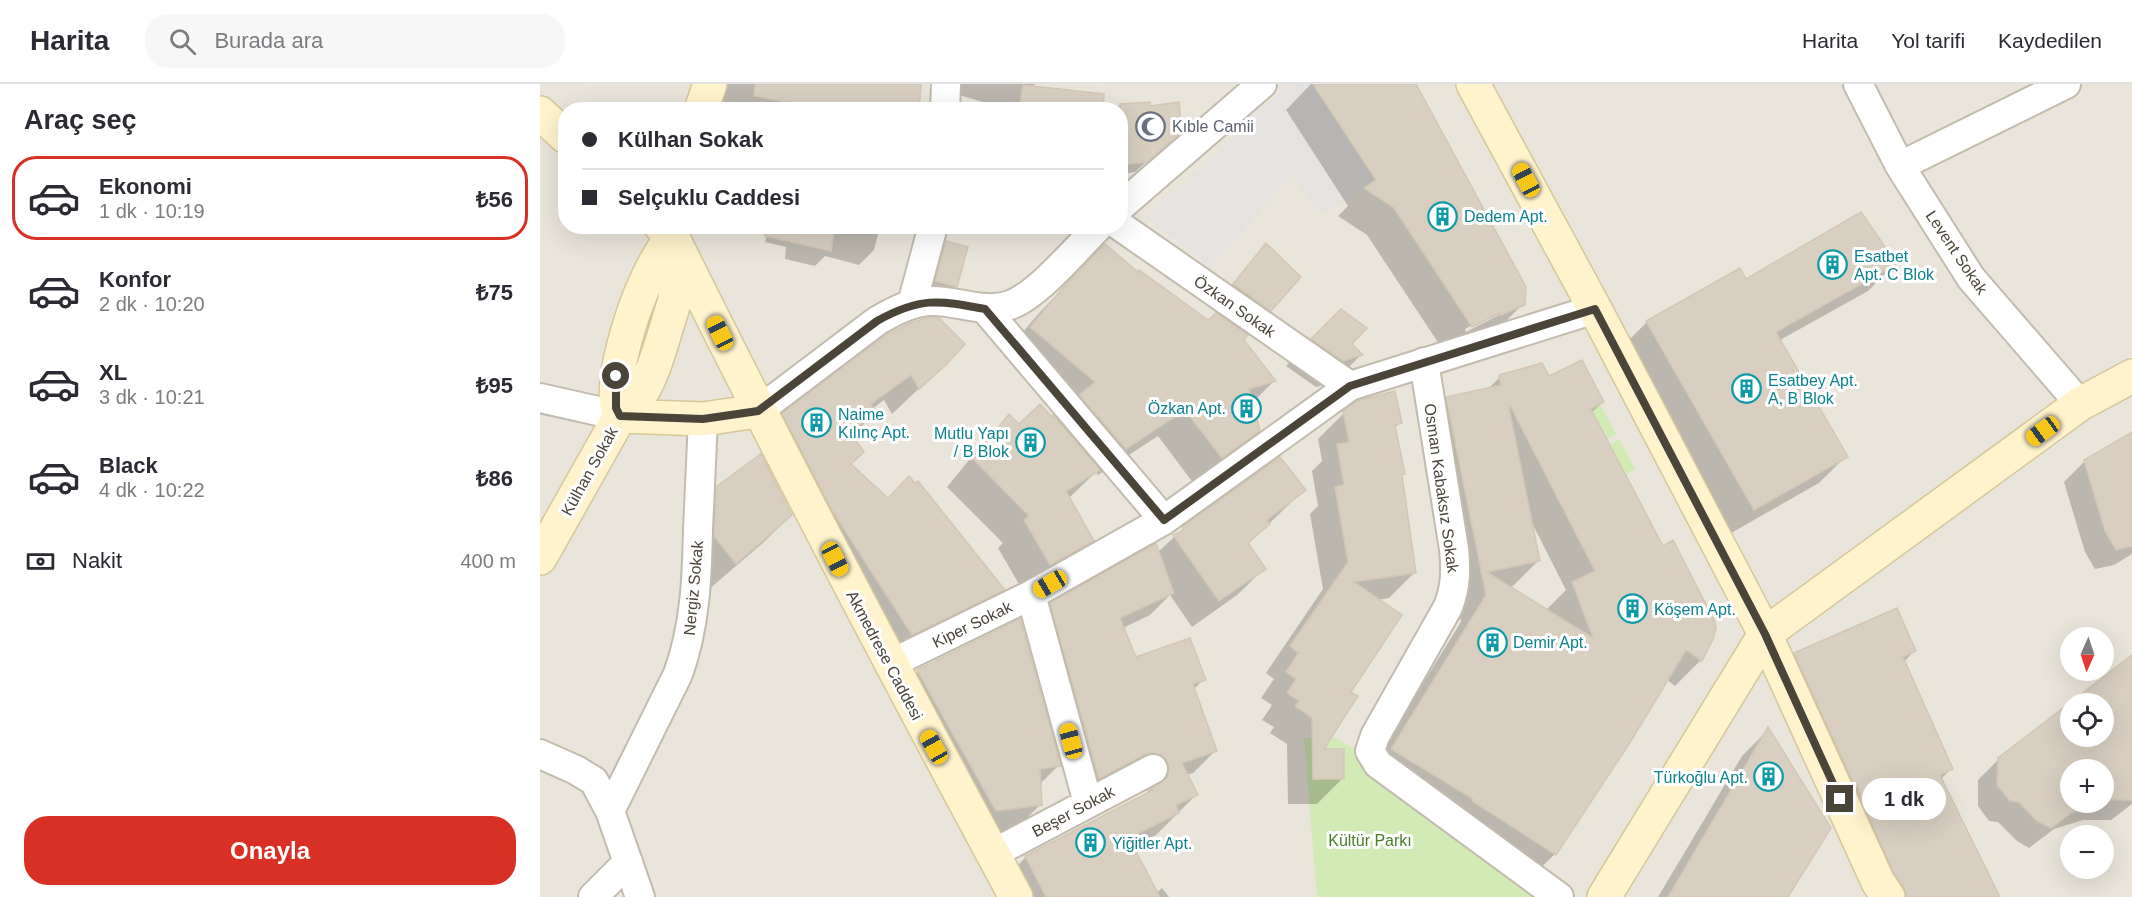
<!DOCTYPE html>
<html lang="tr">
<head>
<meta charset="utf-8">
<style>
	:root { --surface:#fff; --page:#f7f7f7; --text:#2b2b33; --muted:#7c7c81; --line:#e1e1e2; --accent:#d93025 }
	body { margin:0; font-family:Arial,sans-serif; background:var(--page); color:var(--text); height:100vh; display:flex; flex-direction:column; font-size:22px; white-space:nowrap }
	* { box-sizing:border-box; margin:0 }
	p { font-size:20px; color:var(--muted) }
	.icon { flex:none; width:33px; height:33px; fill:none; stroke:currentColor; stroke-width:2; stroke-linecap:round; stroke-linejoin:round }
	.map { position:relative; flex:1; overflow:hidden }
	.panel { display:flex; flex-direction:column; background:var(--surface); width:540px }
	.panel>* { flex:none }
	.hud { position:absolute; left:18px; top:18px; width:570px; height:132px; border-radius:24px; box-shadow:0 6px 24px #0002; display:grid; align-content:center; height:132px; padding:0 24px; background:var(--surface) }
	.needle { width:39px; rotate:183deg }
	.buttons { position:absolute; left:1520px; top:543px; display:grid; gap:12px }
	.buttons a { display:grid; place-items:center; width:54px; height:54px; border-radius:50%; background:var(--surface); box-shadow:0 6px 24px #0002; font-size:30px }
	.end { position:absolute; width:27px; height:27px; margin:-14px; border:8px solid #4b4439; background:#fff; box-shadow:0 0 0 3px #fff }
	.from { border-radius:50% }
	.bubble { position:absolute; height:42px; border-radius:21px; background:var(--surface); box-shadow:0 6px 24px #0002; font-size:20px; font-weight:700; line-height:42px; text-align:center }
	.car { position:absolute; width:18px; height:36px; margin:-18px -9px; border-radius:8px; box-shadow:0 0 4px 2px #0007; background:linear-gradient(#f5c518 24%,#345 0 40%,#f5c518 0 76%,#345 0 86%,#f5c518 0) }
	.hud b { display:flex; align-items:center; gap:21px; height:57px; font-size:22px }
	.hud b+b { border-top:2px solid var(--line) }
	.hud i { width:15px; height:15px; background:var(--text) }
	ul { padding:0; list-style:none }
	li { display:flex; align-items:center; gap:18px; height:84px; margin:0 12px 9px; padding:0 12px; border:3px solid transparent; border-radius:24px }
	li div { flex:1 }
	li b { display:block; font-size:22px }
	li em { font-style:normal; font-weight:700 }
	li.current { border-color:var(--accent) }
	li>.icon { width:54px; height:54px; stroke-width:1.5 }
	h2 { padding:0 24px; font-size:27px; line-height:72px }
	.pay { display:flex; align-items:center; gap:15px; height:66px; padding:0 24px; font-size:22px }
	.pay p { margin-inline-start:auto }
	.button { display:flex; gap:12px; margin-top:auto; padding:12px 24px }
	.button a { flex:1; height:69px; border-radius:24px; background:var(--accent); color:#fff; font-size:24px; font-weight:700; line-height:69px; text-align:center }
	header { display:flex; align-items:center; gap:36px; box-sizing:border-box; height:84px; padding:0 30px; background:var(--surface); border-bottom:2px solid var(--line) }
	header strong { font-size:28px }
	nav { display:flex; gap:33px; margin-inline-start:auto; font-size:21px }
	.search { width:420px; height:54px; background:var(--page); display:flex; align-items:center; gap:15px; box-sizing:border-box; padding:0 21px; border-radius:24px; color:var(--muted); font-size:22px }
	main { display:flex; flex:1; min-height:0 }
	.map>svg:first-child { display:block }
	.residential { fill:#eae5da; fill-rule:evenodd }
	.green { fill:#d2eab5 }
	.parking { fill:#e5e3e0 }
	.shadow { fill:#0003; fill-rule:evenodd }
	.building { fill:#d8cfc1; stroke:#d3c7b4; stroke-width:1.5; fill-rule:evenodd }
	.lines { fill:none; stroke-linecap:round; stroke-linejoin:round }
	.street-casing { stroke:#c2bbae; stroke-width:32 }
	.secondary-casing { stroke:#d6c79b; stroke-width:36 }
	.street { stroke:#fff; stroke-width:28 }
	.secondary { stroke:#fff3cd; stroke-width:33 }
	.route { stroke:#4b4439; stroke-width:8 }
	.labels { text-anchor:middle; stroke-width:6; stroke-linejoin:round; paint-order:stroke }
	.worship-label { font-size:16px; fill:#5b616d; stroke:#fff; text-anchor:start }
	.culture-label { font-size:16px; fill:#0d838f; stroke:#fff; text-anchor:start }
	.street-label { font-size:16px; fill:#4b4439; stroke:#fff }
	.park-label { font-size:16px; fill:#4a7f2a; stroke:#fff }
</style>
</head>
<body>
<header>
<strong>Harita</strong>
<div class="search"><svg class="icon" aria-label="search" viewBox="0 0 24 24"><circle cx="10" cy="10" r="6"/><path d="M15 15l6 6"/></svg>Burada ara</div>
<nav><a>Harita</a><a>Yol tarifi</a><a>Kaydedilen</a></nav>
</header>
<main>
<section class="panel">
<h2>Araç seç</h2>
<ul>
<li class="current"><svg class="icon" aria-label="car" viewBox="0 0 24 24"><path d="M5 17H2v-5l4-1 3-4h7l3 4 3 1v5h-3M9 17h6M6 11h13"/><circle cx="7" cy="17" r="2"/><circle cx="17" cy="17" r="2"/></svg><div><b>Ekonomi</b><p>1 dk · 10:19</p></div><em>₺56</em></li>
<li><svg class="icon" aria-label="car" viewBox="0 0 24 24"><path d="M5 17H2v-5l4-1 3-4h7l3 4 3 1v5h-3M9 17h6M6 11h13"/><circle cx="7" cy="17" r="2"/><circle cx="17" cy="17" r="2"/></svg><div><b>Konfor</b><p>2 dk · 10:20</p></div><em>₺75</em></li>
<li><svg class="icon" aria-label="car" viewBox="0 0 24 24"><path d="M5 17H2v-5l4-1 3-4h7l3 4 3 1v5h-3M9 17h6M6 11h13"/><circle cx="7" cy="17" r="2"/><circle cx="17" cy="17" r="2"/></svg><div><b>XL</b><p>3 dk · 10:21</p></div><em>₺95</em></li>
<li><svg class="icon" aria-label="car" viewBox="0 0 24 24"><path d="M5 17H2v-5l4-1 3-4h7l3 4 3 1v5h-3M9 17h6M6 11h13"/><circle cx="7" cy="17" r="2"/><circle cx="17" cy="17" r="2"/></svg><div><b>Black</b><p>4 dk · 10:22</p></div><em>₺86</em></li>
</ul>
<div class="pay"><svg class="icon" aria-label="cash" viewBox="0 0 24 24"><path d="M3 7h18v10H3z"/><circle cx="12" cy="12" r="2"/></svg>Nakit<p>400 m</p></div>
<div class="button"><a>Onayla</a></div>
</section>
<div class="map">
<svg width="1592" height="813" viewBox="0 0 1592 813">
	<rect width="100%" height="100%" fill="#f6f3ec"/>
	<!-- residential -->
	<path class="residential" d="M0 0H1592V813H0ZM26 26H580V142H26ZM1530 554H1563V586H1530ZM1530 620H1563V652H1530ZM1530 686H1563V718H1530ZM1530 752H1563V784H1530Z"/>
	<!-- green -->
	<path class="green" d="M1060 320 1076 350 1063 358 1051 325Z
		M1079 355 1095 385 1086 391 1076 372 1066 363Z
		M794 653 824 671 820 681 1006 813H777L764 654Z"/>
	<!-- parking -->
	<path class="parking" d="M753 0H773L838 100 824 108 822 106 790 127H780L751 92 671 183 606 133 699 50 694 44Z"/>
	<!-- shadow -->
	<path class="shadow" d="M172 0H334L330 26H171Z
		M411 0H495L493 3 528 26H471L412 9Z
		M771 0H875L983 220 956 247 905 269 827 151 798 132 808 122 746 26ZM959 227V231L926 248 925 245Z
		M609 20 629 58 595 88 580 90V26H529Z
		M229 142H340L334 166 319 181 285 172 275 182 245 175 246 163 225 158Z
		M407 159 415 202 404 213 385 208 396 169Z
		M726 161 729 226 719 237 683 212Z
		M1355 180 1328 207 1240 256 1306 372 1279 399 1186 452 1080 265 1107 238 1199 186 1206 197Z
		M538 189 598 190 668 238 702 256 734 297 711 320 718 346 691 373 654 400 618 352 558 391 556 388 529 414 552 456 525 483 483 507 458 464 463 459 407 403 443 359 469 332 479 342 511 334 516 336 528 324 464 270 500 228Z
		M802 227 810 260 821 271 794 298 776 303 746 282Z
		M405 280 352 330 344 316 332 325 335 329 312 352 309 381 348 416 463 505 436 532 345 577 267 455 216 357 243 331Z
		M960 293 1009 294 1063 318 1051 329 1172 554 1161 576 1135 602 1126 595 1015 770 989 795 909 741 826 691 921 538 882 340 907 314 947 306ZM992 439 1026 506 1006 526 969 503 973 502 999 476Z
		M804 329 860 339 854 344 864 390 860 393 875 488 849 514 837 516 809 608 781 667 803 694 777 720H748L747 660 730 649 734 643 722 636 732 621 721 614 734 595 726 589 783 505 770 430 778 422 772 387 782 377 778 355Z
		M1592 349V470L1574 481 1555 485 1545 468 1524 398 1545 377Z
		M740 375 764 406 707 461 724 485 697 511 652 543 630 511 610 531 583 544 595 575 664 595 653 606 675 667 653 689 646 691 656 711 616 751 591 762 616 809 622 804 629 813H473L464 795 486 773 604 713 608 708 606 699 537 716 489 542 511 520 618 468 643 445Z
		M177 404 251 431 224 458 168 506 150 432Z
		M1374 567 1364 578 1411 685 1401 695 1458 813H1339L1236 590 1255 571Z
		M1592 573V720L1571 736H1543L1514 745 1489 764 1477 757 1458 738 1449 737 1438 722V696L1459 675 1530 621V652H1563ZM1530 686H1563V718H1530Z
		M378 588 519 681 499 701 501 720 474 747 429 753 351 615Z
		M1228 646 1246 813H1118L1202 672Z"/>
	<!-- building -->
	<path class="building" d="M215 0H381L379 26H272V23L214 12Z
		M773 0H876L986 203 985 221 961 231 960 229 932 243 854 124 824 104 836 96Z
		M483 1 564 10 563 26H479Z
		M610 18V22L639 18 642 47 607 78 582 81 580 20Z
		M1321 128 1357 180 1236 248 1308 373 1214 426 1106 237 1200 184 1206 195Z
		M226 142H295L291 167 225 152Z
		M406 157 428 163 417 203 395 197Z
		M726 159 761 193 731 227 693 200Z
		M565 160 598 188 599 186 668 236 676 229 708 251 704 256 736 297 709 305 720 347 682 374 645 326 586 365 539 311 555 298 490 243 527 199Z
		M801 225 827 244 812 260 823 271 803 277 771 255Z
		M387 234H399L425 260 406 281 379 305 371 291 331 320 337 329 310 348 324 368 311 380 348 414 369 392 375 399 378 397 465 506 372 551 293 428 242 329 346 251 370 239Z
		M1042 276 1064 318 1051 325 1123 462 1133 456 1175 538 1176 544 1173 555 1162 577 1146 566 1091 657 1016 771 932 717 933 715 851 665 946 511 906 313 961 301 959 291 1002 279 1009 292ZM971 323 1055 487 1032 498 1053 554 947 488 1000 477 969 324Z
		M855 307 862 339 855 341 865 390 862 391 876 489 814 498 862 531 811 608 818 612 784 665H804V695H773L772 634 755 622 759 617 747 609 756 595 746 588 758 569 750 562 808 478 795 403 804 401 797 360 809 358 803 327 817 317Z
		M500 320 511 332 513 331 560 386 526 407 554 457 510 481 484 436 489 432 433 375 469 330 479 340Z
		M1592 348V462L1576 466 1565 447 1544 376Z
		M221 370 252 431 196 480 174 452 176 403Z
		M740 373 766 406 727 436 730 440 708 459 726 485 679 517 633 451 644 446 642 443Z
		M616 459 634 509 580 534 596 573 650 554 666 596 653 600 677 667 642 679 658 711 636 721 639 729 589 754 620 813H506L485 772 615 705 608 706 627 694 629 685 627 677 622 671 613 669 605 670 559 695 510 519Z
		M1357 524 1376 567 1363 573 1413 685 1400 691 1460 813H1367L1364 803 1354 789 1321 715 1318 701 1316 704 1254 569Z
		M480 535 521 682 500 685 502 721 456 727 377 586Z
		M1592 571V716H1563V686H1530V718H1557L1531 729 1511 744 1497 737 1479 718 1470 717 1457 701 1458 674ZM1530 620H1563V652H1530Z
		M1228 643 1291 744 1248 813H1128Z"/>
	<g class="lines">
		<defs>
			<path id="street" d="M1318 0 1360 82 1431 194 1540 320
				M405 26 406 0
				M1360 82 1526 0
				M580 123 722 0
				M580 142 810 302
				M372 220 393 142
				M445 225 624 436
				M884 278 914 465C916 486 916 503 908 523L835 652 830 667 838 680 1019 813
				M0 314 80 332
				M218 327 337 237C354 227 373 217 393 217 419 217 444 230 470 221 497 212 537 164 559 142
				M491 511 548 719
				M350 580 491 511 624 436 810 302 1055 225
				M0 670 36 686 54 697 70 727 100 813
				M70 727 138 590C155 543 157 495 158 446 160 409 161 372 163 335
				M452 770 613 685
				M53 813 88 778"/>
			<path id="secondary" d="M933 0 1055 225 1225 550 1338 798 1348 813
				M161 26 170 0
				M0 29 26 53
				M121 142 132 152C242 375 358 594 476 813
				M132 152C123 165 115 178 108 193 94 222 66 302 80 332 88 325 97 318 102 308 116 286 126 242 135 216L136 205 133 168
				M0 474 80 332 163 335 218 327
				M1064 813 1225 550 1540 320 1592 292"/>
		</defs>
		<!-- street casing -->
		<use href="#street" class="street-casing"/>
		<!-- secondary casing -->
		<use href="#secondary" class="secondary-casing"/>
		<!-- street -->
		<use href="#street" class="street"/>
		<!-- secondary -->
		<use href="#secondary" class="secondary"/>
	</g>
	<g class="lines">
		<!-- route -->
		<path class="route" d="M76 292V324L80 332 163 335 218 327 337 237C380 213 398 216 445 225L624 436 810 302 1055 225 1225 550 1300 715"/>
	</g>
	<!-- icons -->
	<defs>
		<symbol id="mosque-ring" viewBox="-11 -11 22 22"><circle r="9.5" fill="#fff" stroke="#6b7280" stroke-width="1.5"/><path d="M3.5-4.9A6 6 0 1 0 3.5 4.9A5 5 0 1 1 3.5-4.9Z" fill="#6b7280"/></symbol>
		<symbol id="building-ring" viewBox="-11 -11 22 22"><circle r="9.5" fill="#fff" stroke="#0f9aa8" stroke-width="1.5"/><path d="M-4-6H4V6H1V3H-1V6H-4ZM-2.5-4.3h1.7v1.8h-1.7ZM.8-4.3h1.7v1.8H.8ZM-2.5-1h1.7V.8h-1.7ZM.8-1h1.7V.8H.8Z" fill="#0f9aa8"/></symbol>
	</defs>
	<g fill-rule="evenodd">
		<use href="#mosque-ring" x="594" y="26" width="33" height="33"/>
		<use href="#building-ring" x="886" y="116" width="33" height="33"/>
		<use href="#building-ring" x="1276" y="164" width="33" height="33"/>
		<use href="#building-ring" x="1190" y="288" width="33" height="33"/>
		<use href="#building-ring" x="690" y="308" width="33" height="33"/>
		<use href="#building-ring" x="260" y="322" width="33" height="33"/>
		<use href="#building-ring" x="474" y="342" width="33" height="33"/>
		<use href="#building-ring" x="1076" y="508" width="33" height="33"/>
		<use href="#building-ring" x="936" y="542" width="33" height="33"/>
		<use href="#building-ring" x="1212" y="676" width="33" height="33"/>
		<use href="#building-ring" x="534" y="742" width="33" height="33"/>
	</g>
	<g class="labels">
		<!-- worship labels -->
		<g class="worship-label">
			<text x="632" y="48">Kıble Camii</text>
		</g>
		<!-- culture labels -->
		<g class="culture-label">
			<text x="924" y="138">Dedem Apt.</text>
			<text x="1314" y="178">Esatbet<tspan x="1314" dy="18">Apt. C Blok</tspan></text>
			<text x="1228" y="302">Esatbey Apt.<tspan x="1228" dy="18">A, B Blok</tspan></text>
			<text x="686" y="330" text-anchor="end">Özkan Apt.</text>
			<text x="298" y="336">Naime<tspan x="298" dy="18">Kılınç Apt.</tspan></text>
			<text x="469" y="355" text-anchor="end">Mutlu Yapı<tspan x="469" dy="18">/ B Blok</tspan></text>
			<text x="1114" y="531">Köşem Apt.</text>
			<text x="973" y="564">Demir Apt.</text>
			<text x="1208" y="699" text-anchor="end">Türkoğlu Apt.</text>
			<text x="572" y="765">Yiğitler Apt.</text>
		</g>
		<!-- street labels -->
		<g class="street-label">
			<text transform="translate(1417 168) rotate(56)" y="6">Levent Sokak</text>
			<text transform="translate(695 222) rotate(35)" y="6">Özkan Sokak</text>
			<text transform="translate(49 387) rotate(-61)" y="6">Külhan Sokak</text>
			<text transform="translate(902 404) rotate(82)" y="6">Osman Kabaksız Sokak</text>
			<text transform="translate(153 504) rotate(-85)" y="6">Nergiz Sokak</text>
			<text transform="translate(432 540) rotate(-26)" y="6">Kiper Sokak</text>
			<text transform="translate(345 571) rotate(62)" y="6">Akmedrese Caddesi</text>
			<text transform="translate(533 727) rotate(-28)" y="6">Beşer Sokak</text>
		</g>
		<!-- park labels -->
		<g class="park-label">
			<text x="830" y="762">Kültür Parkı</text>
		</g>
	</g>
</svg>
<div class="buttons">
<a><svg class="needle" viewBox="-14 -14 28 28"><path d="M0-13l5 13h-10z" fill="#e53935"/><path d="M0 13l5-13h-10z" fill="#7c7c81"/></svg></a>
<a><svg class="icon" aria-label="locate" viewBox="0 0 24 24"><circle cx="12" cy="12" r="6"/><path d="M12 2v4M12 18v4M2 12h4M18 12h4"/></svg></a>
<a>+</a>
<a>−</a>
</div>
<i class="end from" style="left:76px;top:292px"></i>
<i class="end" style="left:1300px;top:715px"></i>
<div class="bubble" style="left:1322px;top:694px;width:84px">1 dk</div>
<i class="car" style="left:986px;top:96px;rotate:332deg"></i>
<i class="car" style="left:180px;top:249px;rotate:334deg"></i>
<i class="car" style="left:1503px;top:347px;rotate:234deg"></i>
<i class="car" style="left:295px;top:475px;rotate:153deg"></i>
<i class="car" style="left:510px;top:500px;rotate:240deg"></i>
<i class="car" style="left:531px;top:657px;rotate:345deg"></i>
<i class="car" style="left:394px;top:663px;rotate:331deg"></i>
<div class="hud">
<b><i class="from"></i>Külhan Sokak</b>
<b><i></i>Selçuklu Caddesi</b>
</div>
</div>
</main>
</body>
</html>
